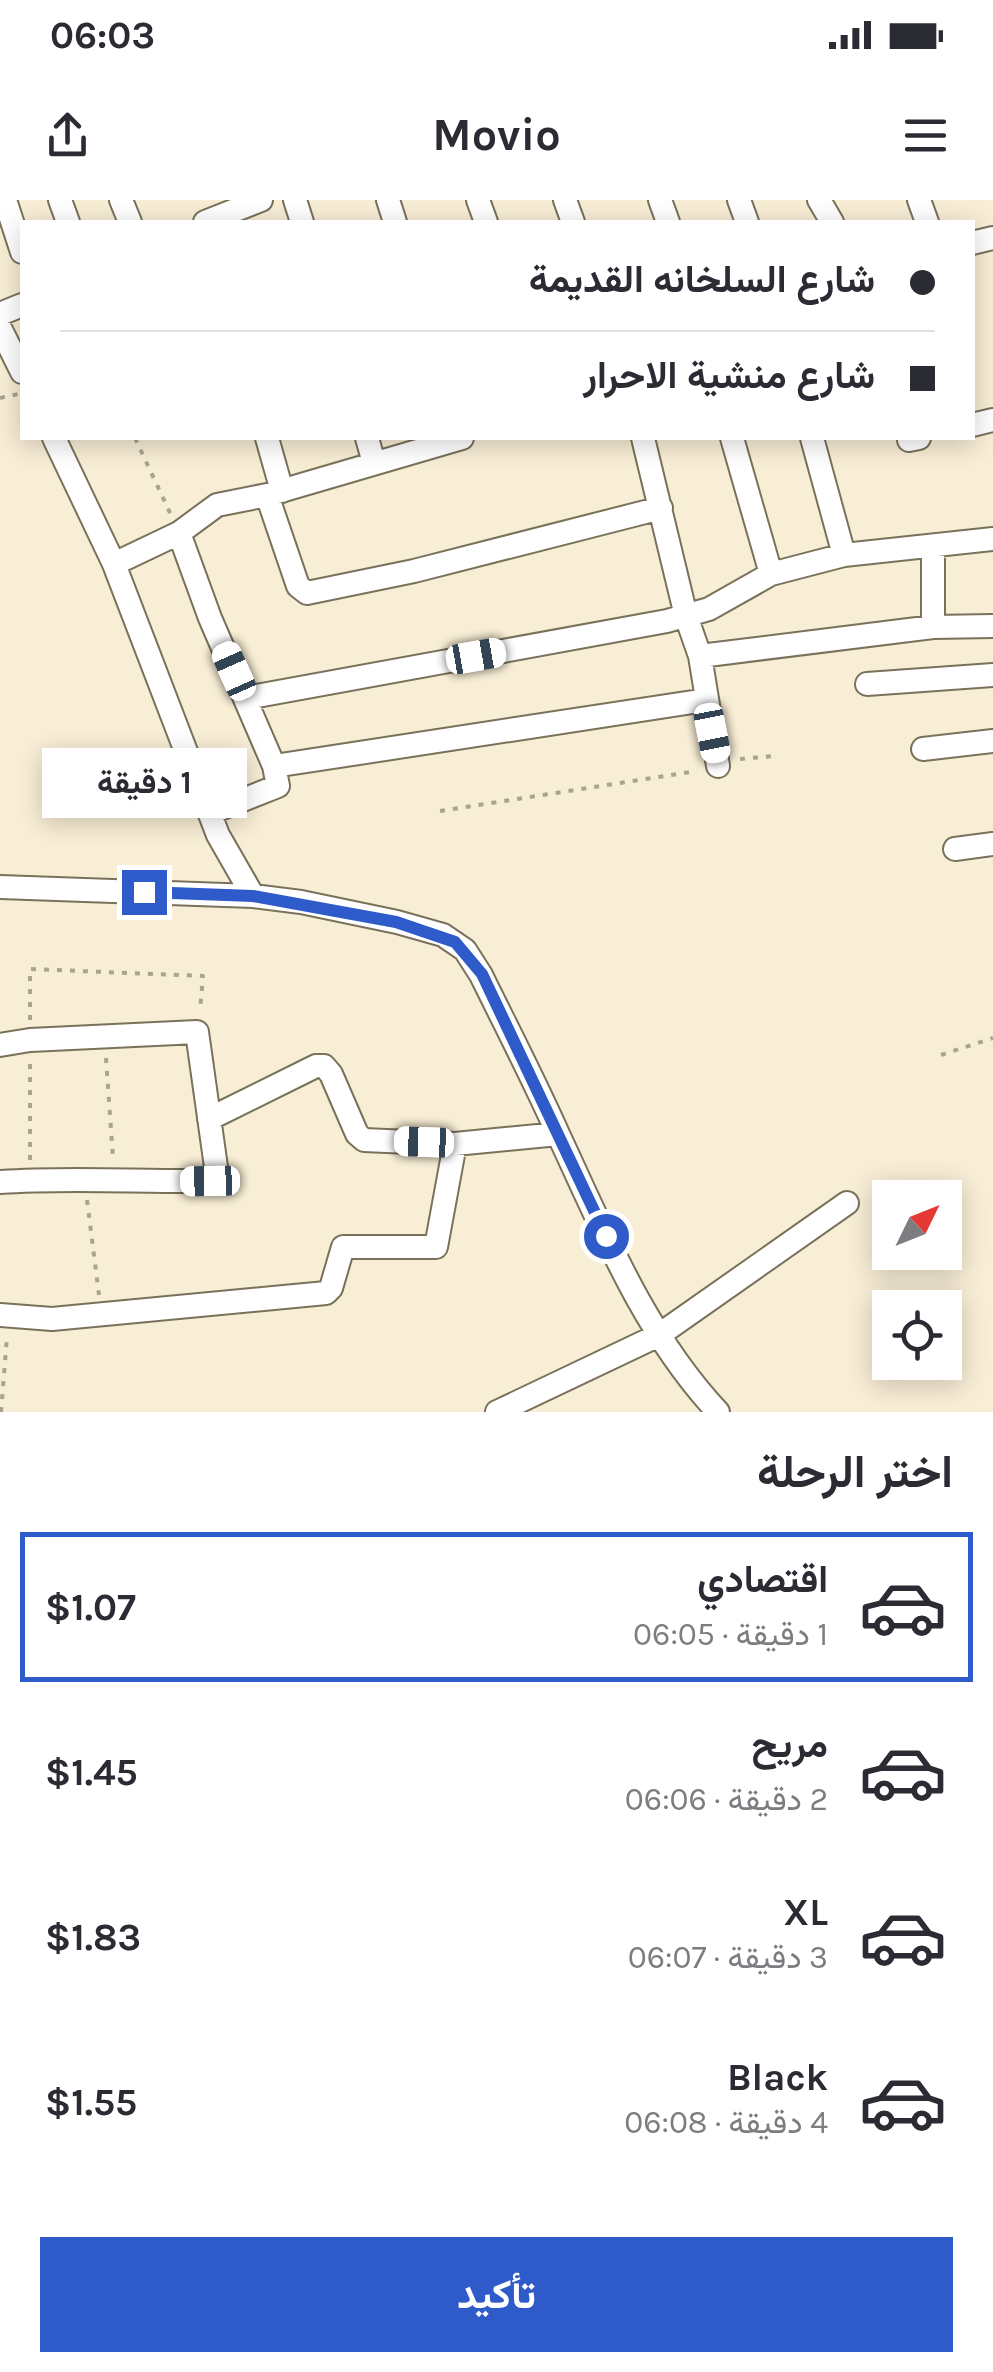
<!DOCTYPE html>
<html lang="ar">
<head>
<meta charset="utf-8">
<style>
	:root { --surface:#fff; --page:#f7f7f7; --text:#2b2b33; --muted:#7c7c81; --line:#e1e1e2; --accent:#2f5bca }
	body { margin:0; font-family:Karla,Vazirmatn,sans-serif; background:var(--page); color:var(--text); direction:rtl; height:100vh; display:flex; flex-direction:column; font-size:38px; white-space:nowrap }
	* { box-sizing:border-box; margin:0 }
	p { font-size:32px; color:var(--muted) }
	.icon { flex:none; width:55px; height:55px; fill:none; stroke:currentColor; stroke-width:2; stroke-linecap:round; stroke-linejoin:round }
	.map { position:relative; height:1212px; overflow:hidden; direction:ltr }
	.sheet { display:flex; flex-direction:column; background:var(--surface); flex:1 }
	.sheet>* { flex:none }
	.guide { position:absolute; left:20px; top:20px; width:955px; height:220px; border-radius:0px; box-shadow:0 5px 25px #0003; direction:rtl; display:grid; align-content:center; height:220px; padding:0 40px; background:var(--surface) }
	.needle { width:65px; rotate:47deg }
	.buttons { position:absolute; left:872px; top:980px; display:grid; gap:20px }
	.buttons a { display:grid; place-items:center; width:90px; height:90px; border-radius:0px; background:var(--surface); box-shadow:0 5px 25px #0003; font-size:50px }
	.end { position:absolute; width:45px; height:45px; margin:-22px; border:12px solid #2f5bca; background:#fff; box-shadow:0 0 0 5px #fff }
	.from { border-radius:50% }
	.bubble { position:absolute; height:70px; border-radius:0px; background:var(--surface); box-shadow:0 5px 25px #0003; font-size:32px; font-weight:700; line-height:70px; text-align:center; direction:rtl }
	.car { position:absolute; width:30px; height:60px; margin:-30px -15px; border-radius:12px; box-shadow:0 0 8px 2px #0007; background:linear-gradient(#fff 24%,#345 0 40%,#fff 0 76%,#345 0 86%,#fff 0) }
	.guide b { display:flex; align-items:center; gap:35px; height:95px; font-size:38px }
	.guide b+b { border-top:2px solid var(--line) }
	.guide i { width:25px; height:25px; background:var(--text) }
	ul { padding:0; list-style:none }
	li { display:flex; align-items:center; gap:30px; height:150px; margin:0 20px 15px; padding:0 20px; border:5px solid transparent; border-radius:0px }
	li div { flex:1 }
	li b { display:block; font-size:38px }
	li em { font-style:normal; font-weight:700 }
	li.selected { border-color:var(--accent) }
	li>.icon { width:90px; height:90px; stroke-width:1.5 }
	h2 { padding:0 40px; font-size:45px; line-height:120px }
	.cta { display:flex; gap:20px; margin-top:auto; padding:20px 40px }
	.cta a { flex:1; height:115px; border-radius:0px; background:var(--accent); color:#fff; font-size:40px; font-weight:700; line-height:115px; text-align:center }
	.status { display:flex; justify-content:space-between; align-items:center; height:70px; padding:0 50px; background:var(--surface); direction:ltr }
	.status svg { height:28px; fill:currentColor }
	header { display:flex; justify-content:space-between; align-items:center; height:130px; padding:0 40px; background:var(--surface); font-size:45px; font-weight:700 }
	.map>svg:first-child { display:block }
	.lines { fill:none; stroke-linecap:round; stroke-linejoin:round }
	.minor-casing { stroke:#7a715b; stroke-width:26 }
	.path { stroke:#aba390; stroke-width:4; stroke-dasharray:5 8; stroke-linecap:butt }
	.minor { stroke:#fff; stroke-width:22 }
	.route { stroke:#2f5bca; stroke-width:12 }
</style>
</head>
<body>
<div class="status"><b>06:03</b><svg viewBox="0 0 49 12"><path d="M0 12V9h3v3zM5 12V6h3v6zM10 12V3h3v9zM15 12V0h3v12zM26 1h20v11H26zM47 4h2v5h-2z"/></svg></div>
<header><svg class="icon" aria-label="menu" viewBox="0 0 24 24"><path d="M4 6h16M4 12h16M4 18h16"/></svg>Movio<svg class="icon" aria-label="share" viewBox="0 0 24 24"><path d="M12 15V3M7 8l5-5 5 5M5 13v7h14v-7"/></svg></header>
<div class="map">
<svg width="993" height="1212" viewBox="0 0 993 1212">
	<rect width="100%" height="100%" fill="#f8edd5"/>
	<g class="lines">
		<defs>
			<path id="minor" d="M5 0 22 52
				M60 0 68 22
				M121 0 130 22
				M295 0 302 22
				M388 0 395 22
				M478 0 486 22
				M565 0 573 22
				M660 0 668 22
				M739 0 747 22
				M819 0 832 22
				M919 0 927 22
				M205 22 261 0
				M972 43 993 38
				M0 114 22 105
				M0 128 22 172
				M972 225 993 220
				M54 238 114 364 218 635 253 696
				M267 238 282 291
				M367 238 374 263
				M643 238 686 416 700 456 718 566
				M732 238 771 374
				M812 238 844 355
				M909 240 919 238
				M267 295 298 386 307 393 414 371 661 308
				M179 333 210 418 274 566 278 586 210 613
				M114 364 179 333 217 305 267 295 462 238
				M933 427V347
				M700 456 933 427 993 426
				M867 484 993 475
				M246 498 667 421 709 409 771 374 844 355 993 339
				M923 549 993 541
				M274 566 706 500
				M955 649 993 644
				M0 687 253 696 301 702 397 722 443 735 465 750 481 775C507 828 534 880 558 934 603 1030 644 1133 718 1212
				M0 845 30 840 197 832 217 974 210 981C140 982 70 977 0 982
				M209 919 316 866H324L331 874 357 934 364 940 455 944 558 934
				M0 1115 52 1119 326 1093 331 1088 343 1047H436L455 944
				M497 1212 659 1135 847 1003"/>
		</defs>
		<!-- minor casing -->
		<use href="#minor" class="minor-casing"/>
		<!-- path -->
		<path class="path" d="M0 198 18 194
			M135 238 171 315
			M740 559 774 556
			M440 611 697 571
			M30 820V769L203 776 200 811
			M941 855 993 838
			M106 858 113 958
			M30 960V864
			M87 1000 99 1095
			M1 1212 7 1137"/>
		<!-- minor -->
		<use href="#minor" class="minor"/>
	</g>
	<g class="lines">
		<!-- route -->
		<path class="route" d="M144 692 253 696 396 722 455 742 482 774 606 1036"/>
	</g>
</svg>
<div class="buttons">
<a><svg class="needle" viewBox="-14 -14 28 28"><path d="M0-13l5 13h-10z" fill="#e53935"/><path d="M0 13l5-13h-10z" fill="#7c7c81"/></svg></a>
<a><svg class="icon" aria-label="locate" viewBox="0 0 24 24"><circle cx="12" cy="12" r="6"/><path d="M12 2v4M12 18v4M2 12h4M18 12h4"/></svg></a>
</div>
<i class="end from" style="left:606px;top:1036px"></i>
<i class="end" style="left:144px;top:692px"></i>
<div class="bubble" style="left:42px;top:548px;width:205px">1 دقيقة</div>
<i class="car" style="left:476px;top:456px;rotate:80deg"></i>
<i class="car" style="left:234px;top:471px;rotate:336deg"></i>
<i class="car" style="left:712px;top:533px;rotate:169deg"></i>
<i class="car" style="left:424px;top:942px;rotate:272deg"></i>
<i class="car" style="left:210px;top:981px;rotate:269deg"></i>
<div class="guide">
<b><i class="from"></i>شارع السلخانه القديمة</b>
<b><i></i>شارع منشية الاحرار</b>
</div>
</div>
<section class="sheet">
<h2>اختر الرحلة</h2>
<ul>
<li class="selected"><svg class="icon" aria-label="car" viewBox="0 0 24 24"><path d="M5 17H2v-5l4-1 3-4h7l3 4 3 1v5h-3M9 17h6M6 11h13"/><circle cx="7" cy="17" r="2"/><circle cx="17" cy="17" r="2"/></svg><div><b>اقتصادي</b><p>1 دقيقة · 06:05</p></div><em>$1.07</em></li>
<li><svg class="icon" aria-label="car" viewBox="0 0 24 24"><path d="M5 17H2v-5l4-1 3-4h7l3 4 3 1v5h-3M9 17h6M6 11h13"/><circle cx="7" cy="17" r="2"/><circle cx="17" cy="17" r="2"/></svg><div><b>مريح</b><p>2 دقيقة · 06:06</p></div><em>$1.45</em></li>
<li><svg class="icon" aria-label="car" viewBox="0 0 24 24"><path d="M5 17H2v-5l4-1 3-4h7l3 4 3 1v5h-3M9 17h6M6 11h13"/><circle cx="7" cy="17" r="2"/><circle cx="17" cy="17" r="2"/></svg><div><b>XL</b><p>3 دقيقة · 06:07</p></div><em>$1.83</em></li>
<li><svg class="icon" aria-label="car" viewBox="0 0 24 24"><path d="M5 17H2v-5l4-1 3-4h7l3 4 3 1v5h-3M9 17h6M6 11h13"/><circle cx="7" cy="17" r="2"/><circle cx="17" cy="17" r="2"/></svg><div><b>Black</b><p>4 دقيقة · 06:08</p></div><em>$1.55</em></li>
</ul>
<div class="cta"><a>تأكيد</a></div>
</section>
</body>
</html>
